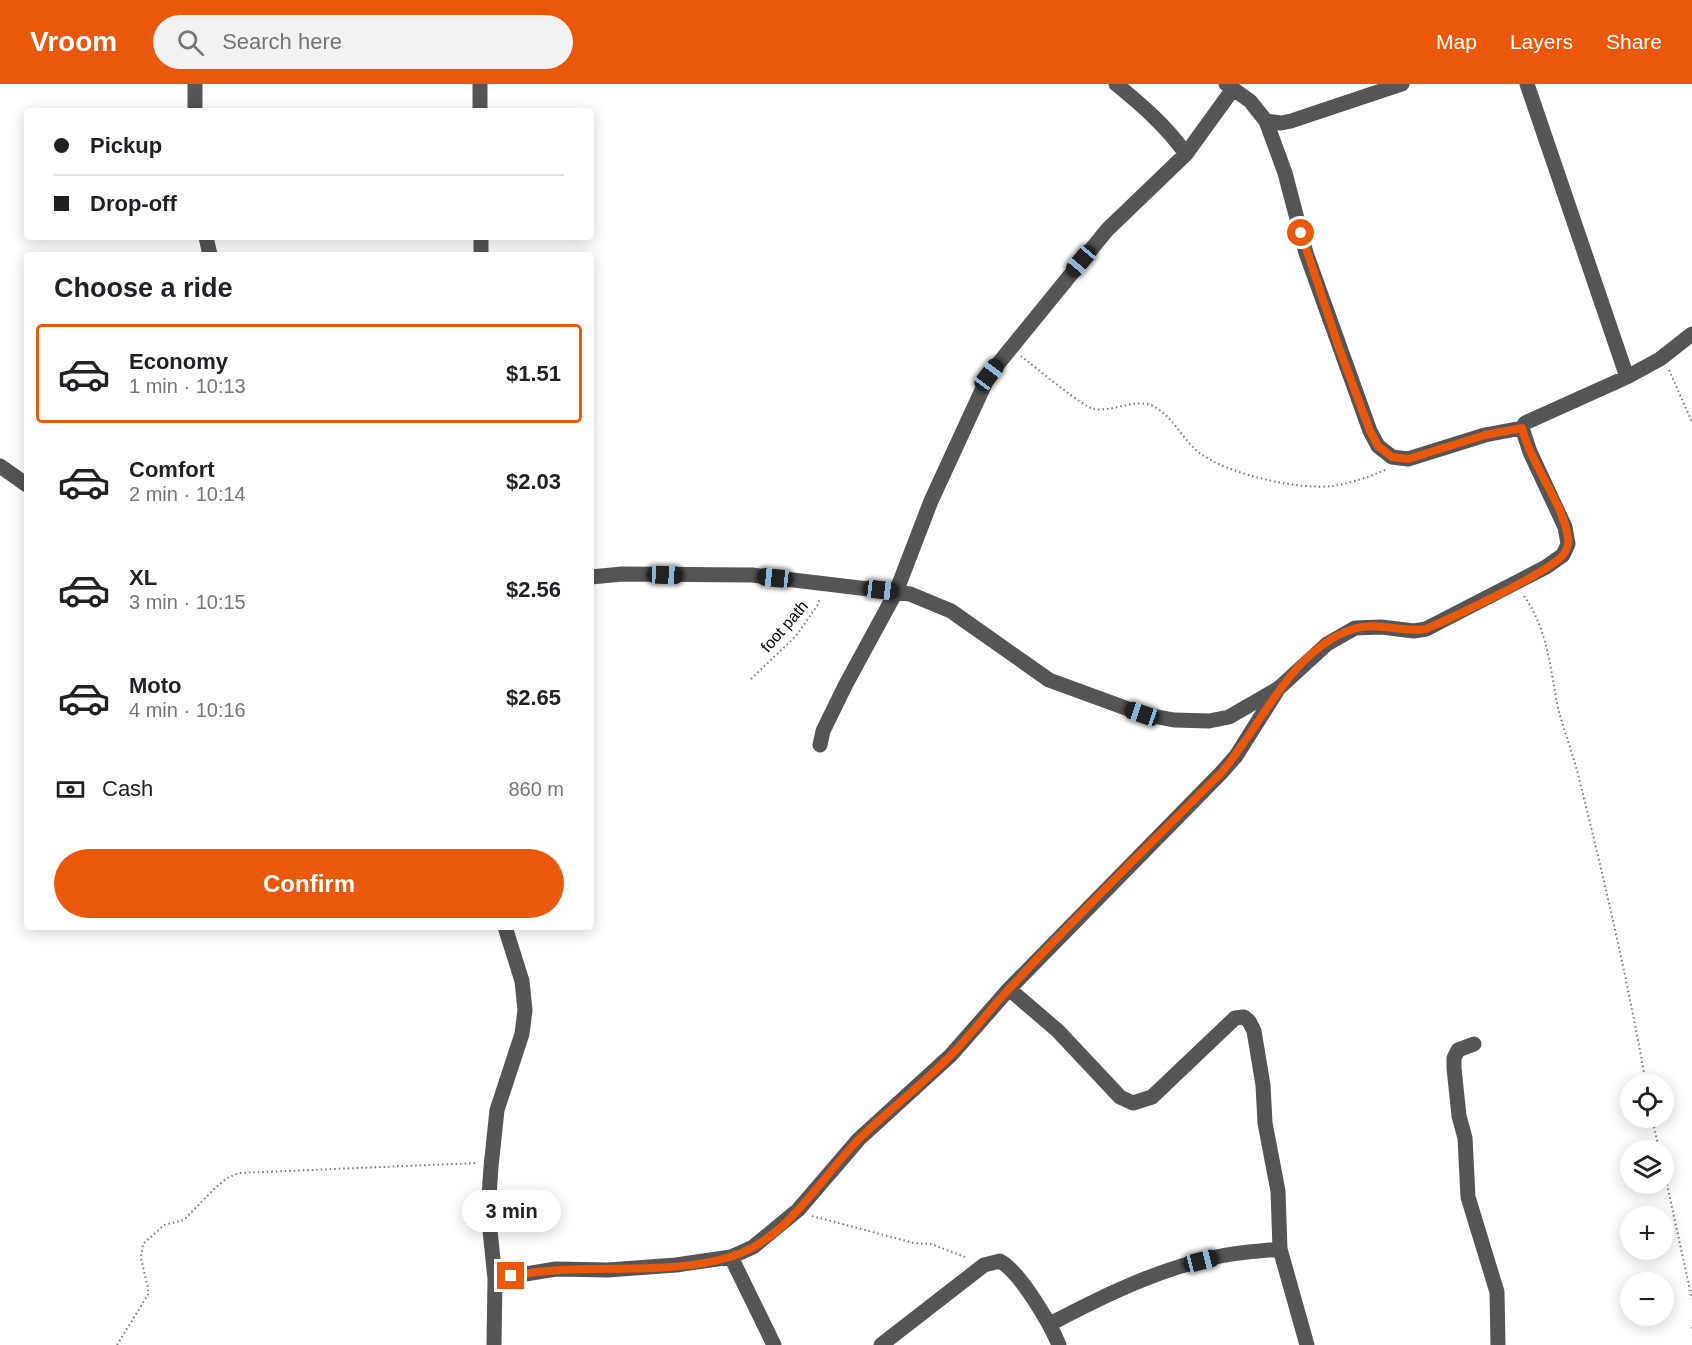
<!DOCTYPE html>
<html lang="en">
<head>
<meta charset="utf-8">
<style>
	:root { --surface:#fff; --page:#f2f2f2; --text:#202124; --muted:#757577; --line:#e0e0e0; --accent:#ea580c }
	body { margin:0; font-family:Arial,sans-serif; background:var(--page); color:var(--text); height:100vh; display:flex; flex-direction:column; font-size:22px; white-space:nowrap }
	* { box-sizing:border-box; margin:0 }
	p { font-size:20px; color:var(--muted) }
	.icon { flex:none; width:33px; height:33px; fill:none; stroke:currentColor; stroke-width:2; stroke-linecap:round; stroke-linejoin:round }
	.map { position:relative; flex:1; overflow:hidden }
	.details { position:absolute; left:24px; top:168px; width:570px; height:678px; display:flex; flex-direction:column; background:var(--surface); border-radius:6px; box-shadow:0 3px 15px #0003 }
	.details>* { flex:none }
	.top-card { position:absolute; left:24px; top:24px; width:570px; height:132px; border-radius:6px; box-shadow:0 3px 15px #0003; display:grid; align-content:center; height:132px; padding:0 30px; background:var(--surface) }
	.fabs { position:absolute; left:1620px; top:990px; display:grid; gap:12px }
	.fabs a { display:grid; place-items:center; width:54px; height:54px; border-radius:50%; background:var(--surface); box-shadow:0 3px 15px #0003; font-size:30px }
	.end { position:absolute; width:27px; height:27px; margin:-14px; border:8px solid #ea580c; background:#fff; box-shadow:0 0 0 3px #fff }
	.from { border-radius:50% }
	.bubble { position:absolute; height:42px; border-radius:21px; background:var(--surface); box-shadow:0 3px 15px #0003; font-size:20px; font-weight:700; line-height:42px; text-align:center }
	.car { position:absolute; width:18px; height:36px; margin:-18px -9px; border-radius:8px; box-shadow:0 0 4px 2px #0007; background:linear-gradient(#222 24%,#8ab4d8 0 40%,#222 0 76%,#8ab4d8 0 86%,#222 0) }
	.top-card b { display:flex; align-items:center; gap:21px; height:57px; font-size:22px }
	.top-card b+b { border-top:2px solid var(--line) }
	.top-card i { width:15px; height:15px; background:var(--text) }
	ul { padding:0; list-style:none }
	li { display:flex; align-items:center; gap:18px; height:99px; margin:0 12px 9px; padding:0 18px; border:3px solid transparent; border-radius:6px }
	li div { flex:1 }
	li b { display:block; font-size:22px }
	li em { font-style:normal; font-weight:700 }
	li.selected { border-color:var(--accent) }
	li>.icon { width:54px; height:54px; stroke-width:1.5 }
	h2 { padding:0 30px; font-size:27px; line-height:72px }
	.pay { display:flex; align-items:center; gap:15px; height:66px; padding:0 30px; font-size:22px }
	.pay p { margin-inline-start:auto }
	.primary-button { display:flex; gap:12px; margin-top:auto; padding:12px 30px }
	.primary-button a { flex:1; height:69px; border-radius:36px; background:var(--accent); color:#fff; font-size:24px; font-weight:700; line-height:69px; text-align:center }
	header { display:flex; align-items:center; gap:36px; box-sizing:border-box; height:84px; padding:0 30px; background:var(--accent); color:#fff }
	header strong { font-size:28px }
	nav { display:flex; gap:33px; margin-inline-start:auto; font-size:21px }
	.search { width:420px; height:54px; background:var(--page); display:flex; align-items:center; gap:15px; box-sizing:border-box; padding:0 21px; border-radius:33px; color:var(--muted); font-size:22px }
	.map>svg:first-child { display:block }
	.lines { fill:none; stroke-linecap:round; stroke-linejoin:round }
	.path { stroke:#777; stroke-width:2; stroke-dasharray:1.5 3; stroke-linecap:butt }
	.minor { stroke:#555; stroke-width:15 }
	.route { stroke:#ea580c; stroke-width:8 }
	.labels { text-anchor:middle; stroke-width:6; stroke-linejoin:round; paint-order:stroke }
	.street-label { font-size:16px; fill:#000; stroke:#fff }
</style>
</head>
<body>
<header>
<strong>Vroom</strong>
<div class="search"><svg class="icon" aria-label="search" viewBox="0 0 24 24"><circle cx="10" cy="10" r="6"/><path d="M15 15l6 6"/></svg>Search here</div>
<nav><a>Map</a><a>Layers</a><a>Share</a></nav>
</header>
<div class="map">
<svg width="1692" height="1261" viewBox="0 0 1692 1261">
	<rect width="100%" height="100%" fill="#fff"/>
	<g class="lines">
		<!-- path -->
		<path class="path" d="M1021 272C1034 282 1084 324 1094 325 1113 328 1136 314 1153 322 1173 332 1183 357 1201 370 1231 391 1297 406 1333 402 1351 399 1369 393 1385 386
			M1669 286 1692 338
			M1524 512C1548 546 1550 584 1558 624 1564 647 1573 670 1579 694 1604 795 1628 897 1646 1000
			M751 595 796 552 819 519 818 514
			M1652 1034 1659 1066
			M1664 1087 1692 1215
			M812 1132 914 1159 931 1160 968 1174
			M1692 1243V1247
			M117 1261 149 1209 141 1174 143 1160 164 1141 184 1136 213 1106 227 1094 239 1089 477 1079"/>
		<!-- minor -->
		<path class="minor" d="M1116 0C1143 22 1166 42 1186 70
			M1226 0 1250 17 1266 37 1285 89 1306 169 1370 347 1378 362 1392 373 1408 375 1485 351 1522 344
			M1527 0 1627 293
			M195 27V0
			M480 27V0
			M1266 37 1281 39 1291 37 1402 0
			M206 153 210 171
			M481 153V171
			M0 382 27 401
			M591 493 622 490 752 491 910 510 951 527 1049 596 1142 630 1174 636 1209 637 1229 633 1279 604 1327 560 1355 544 1381 543 1414 547 1426 545 1546 483 1563 471 1568 460 1565 443 1530 368 1522 344 1525 339 1627 293 1660 275 1692 250
			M820 661 823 647 846 600 896 508 931 417 989 291 1107 146 1186 70 1233 5
			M1009 905 1058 947 1120 1013 1133 1019 1152 1013 1235 934 1244 933 1249 937 1254 947 1263 1001 1265 1039 1278 1107 1280 1165 1307 1261
			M1474 960 1458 966 1454 974V984L1459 1032 1465 1054 1468 1113 1497 1208 1498 1261
			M731 1173 774 1261
			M495 1195 556 1185 608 1186 676 1181 731 1173 753 1163 798 1126 859 1055 951 971 1009 905 1221 689 1236 672 1277 607
			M1050 1240C1103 1212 1162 1183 1221 1172 1240 1168 1260 1167 1280 1165
			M494 1261 495 1195 488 1127 491 1083 497 1026 522 950 525 926 522 897 505 843
			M881 1261 984 1181 1000 1177C1020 1188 1050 1239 1059 1261"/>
	</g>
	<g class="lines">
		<!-- route -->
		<path class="route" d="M511 1192C583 1177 659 1194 730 1173 788 1156 820 1094 860 1054 890 1025 923 1000 952 970 972 950 989 926 1009 905 1077 831 1150 760 1221 689 1261 643 1290 566 1353 545 1376 537 1402 549 1426 545 1451 534 1548 489 1563 471 1567 466 1569 459 1568 454 1563 418 1531 381 1522 344L1485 351 1408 375 1392 373 1378 362 1370 347 1338 261 1301 149"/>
	</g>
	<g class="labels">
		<!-- street labels -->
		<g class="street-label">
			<text transform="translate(784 542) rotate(-49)" y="6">foot path</text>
		</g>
	</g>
</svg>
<div class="fabs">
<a><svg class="icon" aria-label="locate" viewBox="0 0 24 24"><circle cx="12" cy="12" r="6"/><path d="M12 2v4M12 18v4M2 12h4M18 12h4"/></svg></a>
<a><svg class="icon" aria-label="layers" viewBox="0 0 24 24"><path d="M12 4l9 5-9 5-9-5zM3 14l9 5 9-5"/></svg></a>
<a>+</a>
<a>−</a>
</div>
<i class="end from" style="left:1301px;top:149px"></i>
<i class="end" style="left:511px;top:1192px"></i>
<div class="bubble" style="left:462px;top:1106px;width:99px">3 min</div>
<i class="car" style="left:1081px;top:177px;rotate:220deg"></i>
<i class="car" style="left:989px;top:291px;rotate:37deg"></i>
<i class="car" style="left:665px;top:491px;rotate:92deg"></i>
<i class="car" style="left:775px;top:494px;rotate:276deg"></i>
<i class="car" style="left:881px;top:506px;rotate:97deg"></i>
<i class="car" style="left:1142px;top:630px;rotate:289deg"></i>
<i class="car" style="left:1201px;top:1177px;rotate:76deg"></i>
<div class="top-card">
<b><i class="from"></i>Pickup</b>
<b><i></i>Drop-off</b>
</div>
<section class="details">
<h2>Choose a ride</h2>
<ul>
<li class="selected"><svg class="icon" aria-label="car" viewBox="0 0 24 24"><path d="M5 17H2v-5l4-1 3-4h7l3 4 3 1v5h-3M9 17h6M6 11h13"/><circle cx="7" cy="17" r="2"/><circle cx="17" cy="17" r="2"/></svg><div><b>Economy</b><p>1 min · 10:13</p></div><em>$1.51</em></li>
<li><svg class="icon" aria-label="car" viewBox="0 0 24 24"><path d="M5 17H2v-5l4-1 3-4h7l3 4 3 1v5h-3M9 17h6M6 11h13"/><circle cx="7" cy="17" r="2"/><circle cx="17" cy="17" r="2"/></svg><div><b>Comfort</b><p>2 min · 10:14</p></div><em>$2.03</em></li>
<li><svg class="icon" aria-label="car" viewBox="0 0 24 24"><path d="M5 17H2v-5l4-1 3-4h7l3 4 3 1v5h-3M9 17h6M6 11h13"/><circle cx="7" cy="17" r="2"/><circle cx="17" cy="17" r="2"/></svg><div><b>XL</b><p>3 min · 10:15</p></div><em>$2.56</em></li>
<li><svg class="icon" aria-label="car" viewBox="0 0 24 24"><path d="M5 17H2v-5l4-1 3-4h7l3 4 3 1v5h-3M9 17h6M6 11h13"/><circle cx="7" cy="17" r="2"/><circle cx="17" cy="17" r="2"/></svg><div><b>Moto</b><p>4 min · 10:16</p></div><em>$2.65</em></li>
</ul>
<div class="pay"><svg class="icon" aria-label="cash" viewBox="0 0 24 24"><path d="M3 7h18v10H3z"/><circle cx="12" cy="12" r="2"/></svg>Cash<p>860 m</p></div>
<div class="primary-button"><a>Confirm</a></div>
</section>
</div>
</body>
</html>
